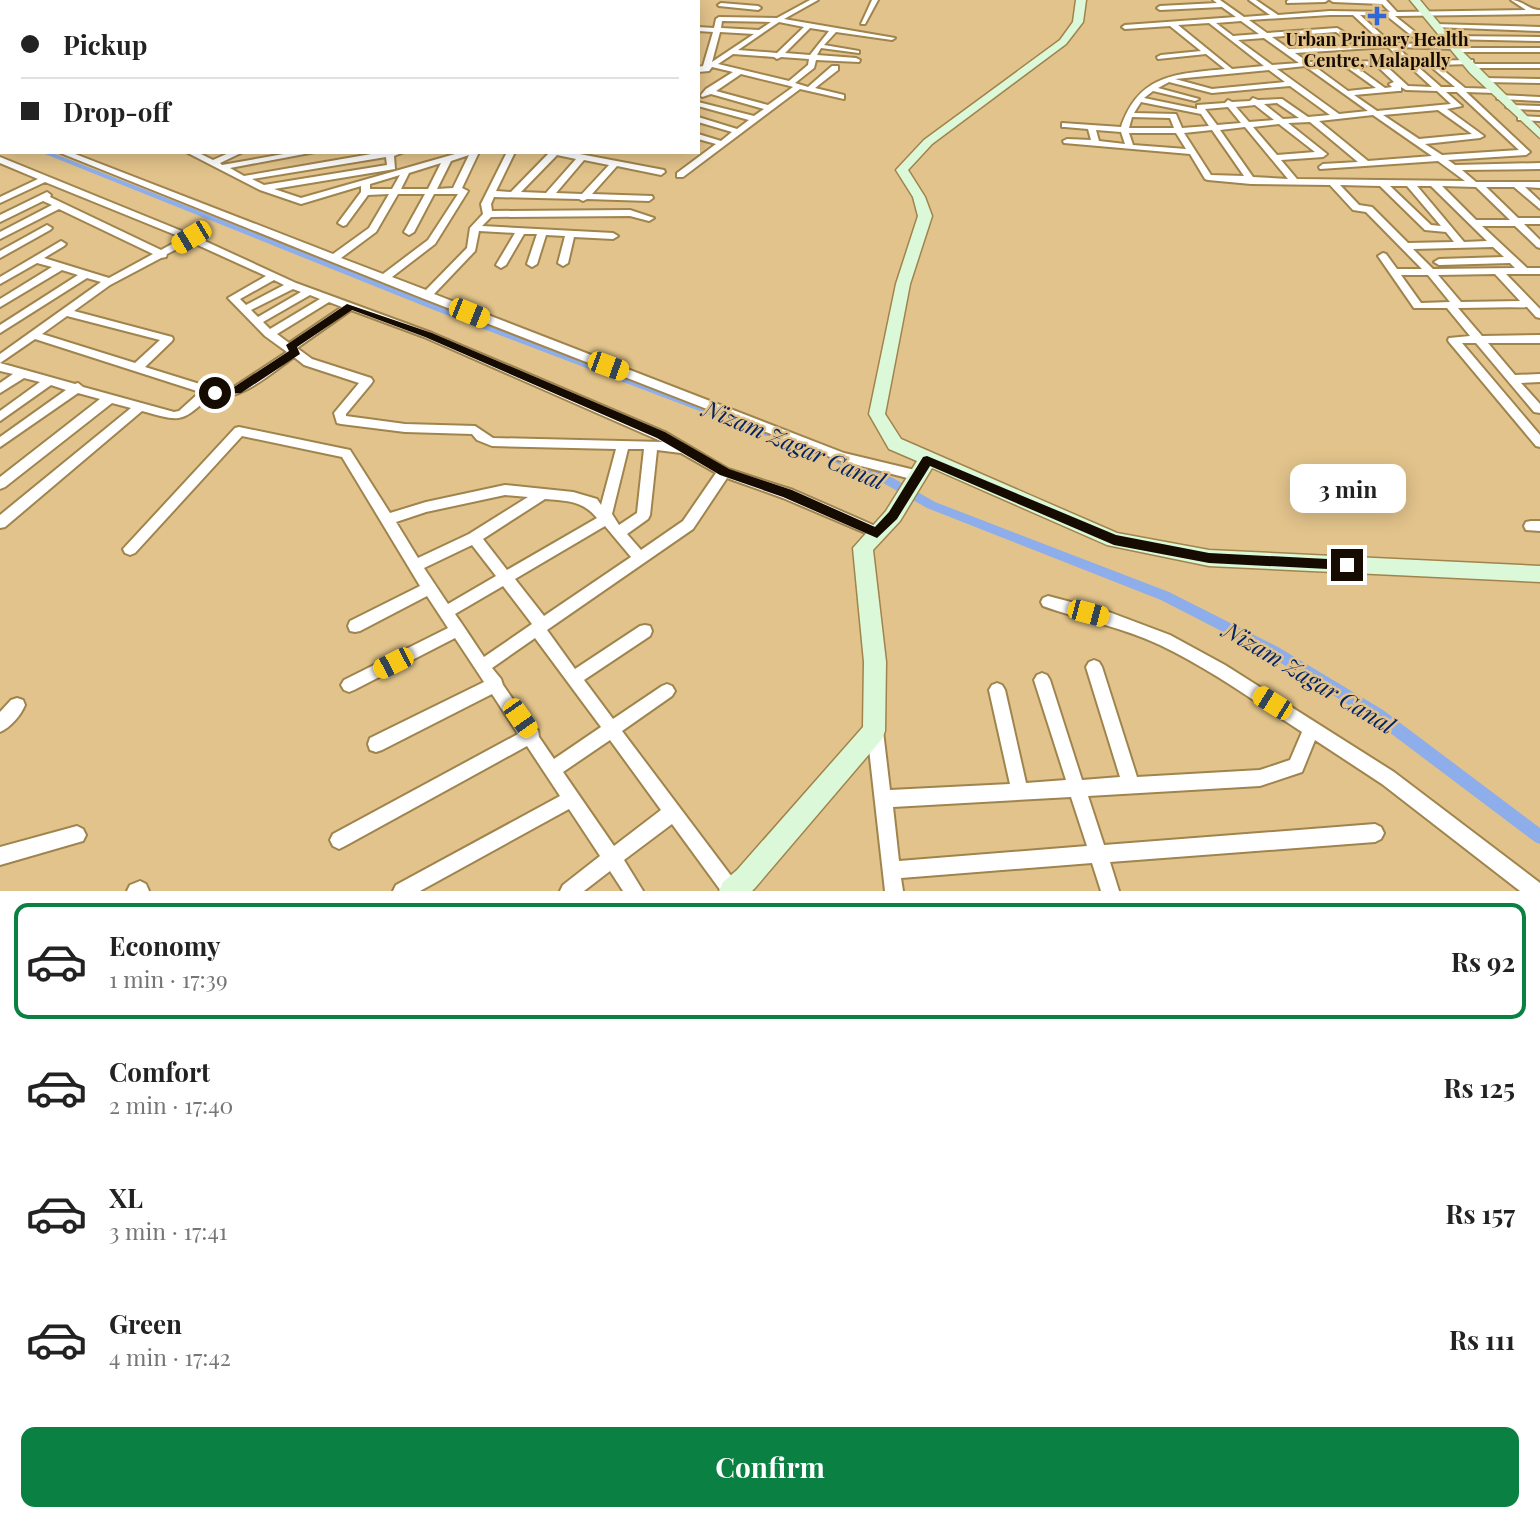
<!DOCTYPE html>
<html lang="en">
<head>
<meta charset="utf-8">
<style>
	:root { --surface:#fff; --page:#f6f6f6; --text:#222; --muted:#767676; --line:#e0e0e0; --accent:#0b8043 }
	body { margin:0; font-family:"Playfair Display",serif; background:var(--page); color:var(--text); height:100vh; display:flex; flex-direction:column; font-size:26px; white-space:nowrap }
	* { box-sizing:border-box; margin:0 }
	p { font-size:23px; color:var(--muted) }
	.icon { flex:none; width:38px; height:38px; fill:none; stroke:currentColor; stroke-width:2; stroke-linecap:round; stroke-linejoin:round }
	.map { position:relative; height:891px; overflow:hidden }
	.sheet { display:flex; flex-direction:column; background:var(--surface); flex:1 }
	.sheet>* { flex:none }
	.hud { position:absolute; left:0px; top:0px; width:700px; height:154px; box-shadow:0 4px 18px #0003; display:grid; align-content:center; height:154px; padding:0 21px; background:var(--surface) }
	.end { position:absolute; width:32px; height:32px; margin:-16px; border:9px solid #160b00; background:#fff; box-shadow:0 0 0 4px #fff }
	.from { border-radius:50% }
	.bubble { position:absolute; height:49px; border-radius:14px; background:var(--surface); box-shadow:0 4px 18px #0003; font-size:23px; font-weight:700; line-height:49px; text-align:center }
	.car { position:absolute; width:21px; height:42px; margin:-21px -10px; border-radius:9px; box-shadow:0 0 5px 2px #0007; background:linear-gradient(#f5c518 24%,#345 0 40%,#f5c518 0 76%,#345 0 86%,#f5c518 0) }
	.hud b { display:flex; align-items:center; gap:24px; height:66px; font-size:26px }
	.hud b+b { border-top:2px solid var(--line) }
	.hud i { width:18px; height:18px; background:var(--text) }
	ul { padding:12px 0 0; list-style:none }
	li { display:flex; align-items:center; gap:21px; height:116px; margin:0 14px 10px; padding:0 7px; border:4px solid transparent; border-radius:14px }
	li div { flex:1 }
	li b { display:block; font-size:26px }
	li em { font-style:normal; font-weight:700 }
	li.current { border-color:var(--accent) }
	li>.icon { width:63px; height:63px; stroke-width:1.5 }
	.cta { display:flex; gap:14px; margin-top:auto; padding:14px 21px }
	.cta a { flex:1; height:80px; border-radius:14px; background:var(--accent); color:#fff; font-size:28px; font-weight:700; line-height:80px; text-align:center }
	.map>svg:first-child { display:block }
	.lines { fill:none; stroke-linecap:round; stroke-linejoin:round }
	.canal { fill:#8daeea; fill-rule:evenodd }
	.street-casing { stroke:#a0844d; stroke-width:4 }
	.secondary-casing { stroke:#a0844d; stroke-width:3 }
	.street { fill:#fff; fill-rule:evenodd }
	.secondary { fill:#dbf9d9; fill-rule:evenodd }
	.route { fill:#160b00 }
	.poi-dot { fill:#3067d6; stroke:#e2c38b; stroke-width:2.5 }
	.labels { text-anchor:middle; stroke-width:5; stroke-linejoin:round; paint-order:stroke }
	.far-poi-label { font-size:18px; font-weight:bold; fill:#160b00; stroke:#e2c38b }
	.water-label { font-size:23px; font-style:italic; fill:#032367; stroke:#e2c38b }
</style>
</head>
<body>
<div class="map">
<svg width="1540" height="891" viewBox="0 0 1540 891">
	<rect width="100%" height="100%" fill="#e2c38b"/>
	<g class="lines">
		<!-- canal -->
		<path class="canal" d="M0 133H2V138H0Z
			M40 152H50L445 308 773 430 774 433 773 436H765L439 312Z
			M833 453 893 478 935 502 1169 592 1278 647 1383 710 1540 828V844L1535 842 1373 720 1268 655 1161 600 927 508 885 484 829 460 828 457Z"/>
		<defs>
			<path id="street" d="M0 0H11L0 4Z
				M17 0H23L24 2H18Z
				M32 0H44L29 2Z
				M69 0H80L66 2Z
				M127 0H133V2H127Z
				M147 0H153L154 2H148Z
				M167 0H181L164 2Z
				M230 0H242L227 2Z
				M291 0H305L288 2Z
				M351 0H364L348 2Z
				M397 0H410L394 2Z
				M456 0H462V2H456Z
				M474 0H480V2H474Z
				M514 0 513 2H506L507 0Z
				M553 0 552 2H545L546 0Z
				M622 0H667L665 2H624Z
				M810 0H818L784 19 895 38 892 40 836 32 824 45 859 51V53L821 48 817 55 856 58 860 60 859 62 816 60 814 68 795 83 808 87 832 66H838V70L815 88 844 95V99L800 89 683 177H677V173L716 144 698 139V134L721 141 732 132 698 122V117L737 129 749 120 698 106V102L754 116 764 109 711 94 702 97 701 95 706 89 733 72 712 67 709 71 698 72V67L703 66 713 32 698 31V27L714 28 716 19 719 17 777 18ZM722 21 771 22 759 30 721 28ZM779 22 804 27 777 53 738 50ZM810 28 829 31 810 55 785 53ZM720 32 754 34 712 62ZM733 54 774 57 777 59 781 57 809 59 808 65 789 81 718 64ZM741 74 790 86 793 87 768 105 716 91Z
				M872 0H878L865 24H861Z
				M1213 0H1220L1244 17 1270 15 1249 0H1256L1278 15 1330 11 1390 12 1382 4 1333 2 1330 0H1386L1397 12 1526 10 1511 0C1522 0 1529 10 1540 10V14L1395 16 1430 44 1455 45 1458 48H1540V52H1458L1455 49 1397 47 1412 61 1473 60V64H1470L1437 65 1465 88 1498 89 1499 91 1495 93 1466 92 1530 152 1526 155 1448 160 1455 165 1540 163V169L1462 170 1476 182H1540V188L1525 187 1540 201V209L1514 187H1486L1518 218H1540V224H1524L1540 240V248L1537 247 1515 226H1482L1527 268H1540V274H1506L1540 309V318L1536 317 1527 307 1458 308 1482 336 1540 335V343H1488L1515 375 1540 374V382L1521 383 1540 404V413L1534 412 1476 343H1462L1540 435V447L1536 446 1449 342 1448 340 1449 338 1470 336 1447 308H1414L1378 256 1383 253 1386 254 1397 269H1422L1366 212 1353 210 1330 185 1251 184 1208 180 1205 179 1190 154 1064 143 1063 141 1067 139 1091 140 1088 129 1065 127H1062V123L1121 127C1139 74 1176 74 1225 69L1206 54 1158 59 1157 57 1161 55 1201 51 1170 26 1125 29 1122 27 1125 25 1236 17 1222 7 1160 10 1157 8 1160 6 1217 3ZM1330 15H1353L1383 43 1364 44 1337 28 1267 33 1249 20ZM1360 15 1387 16 1422 44 1391 43ZM1241 21 1259 34 1233 36 1216 23ZM1209 23 1264 66 1232 69 1178 25ZM1336 32 1356 45 1289 49 1272 37ZM1264 38 1299 63 1272 65 1238 40ZM1388 47 1403 61 1308 62 1295 53ZM1376 65 1394 82 1389 84 1392 87 1385 88 1355 66ZM1385 65H1408L1432 87 1408 86ZM1416 65H1429L1455 87H1441ZM1305 66 1368 111 1339 114 1277 69ZM1314 66H1345L1376 88 1348 91ZM1269 70 1285 82 1212 89 1175 79ZM1169 82 1212 93 1290 86 1330 115 1308 117 1282 99 1258 100 1253 98 1250 101 1232 102 1228 100 1225 103 1197 105V109L1144 98 1153 91 1195 101 1199 99 1158 88ZM1401 87 1406 90 1437 91 1451 104 1377 111 1354 95 1398 91H1401ZM1446 92H1457L1519 150 1442 155 1425 144 1480 138 1484 136 1447 109 1462 106ZM1141 102 1201 114 1209 126 1182 128 1176 114 1134 113ZM1277 103 1299 118 1283 119 1264 104ZM1255 105 1274 120 1249 122 1236 107ZM1228 107 1241 123 1217 125 1205 109ZM1438 110 1472 134 1419 139 1383 115ZM1373 115 1432 156 1368 161 1319 121ZM1132 117 1170 118 1174 128H1129ZM1310 122 1358 162 1323 164 1319 167 1320 169 1438 161 1465 181 1297 179 1281 160 1323 157 1327 154 1288 123ZM1279 124 1315 152 1277 155 1253 127ZM1245 127 1288 179 1253 177 1220 130ZM1096 130 1121 132 1125 144 1099 141ZM1212 130 1244 176 1211 175 1184 133ZM1129 133H1176L1186 149 1133 145ZM1340 185 1380 186 1425 230 1446 232 1454 242 1408 243 1372 207 1359 205ZM1390 186H1407L1441 226 1431 225ZM1417 186H1431L1487 241 1464 242ZM1442 186 1476 187 1510 220H1476ZM1493 247 1504 257 1439 259 1434 262 1439 265 1510 263 1515 268 1433 269 1413 249ZM1495 274 1520 301 1461 302 1438 275ZM1401 275H1428L1450 302 1421 303Z
				M1289 0H1328L1325 2 1287 3V1Z
				M721 3 758 6 761 8 758 10 719 6 718 5Z
				M2 14V19H0V15Z
				M1435 24 1540 27V31L1433 27V25Z
				M0 30H2L0 35Z
				M1446 36 1540 37V41L1444 39 1443 38Z
				M0 41H2V45H0Z
				M0 58H2L0 63Z
				M1470 64H1540V68H1473L1469 66Z
				M0 70H2V74H0Z
				M1481 78 1540 79V83L1484 82H1481Z
				M1497 95 1540 97V101L1500 99H1497Z
				M0 102H2V106H0Z
				M1507 105 1540 106V110L1510 109 1506 107Z
				M1518 116 1540 117V121L1521 120H1518Z
				M0 124H2V129H0Z
				M58 152H70L333 254 369 228 389 194 368 195 346 225 343 226 338 223 361 192V186L301 204 260 190 186 152H197L213 160 231 152H243L220 163 222 165 295 152H315L230 168 244 176 383 152H404L394 156 395 169 274 189 301 198 462 152H479L462 188 468 191 435 244 392 277 426 290 467 248 470 228 483 214 481 204 507 152H515L496 191 511 192 550 152H569L664 170 665 172 661 175 617 166 592 194 652 196 653 198 649 201 587 199 583 201 579 199 494 197 491 204 492 211 630 210 654 218 649 221 630 216 491 217 482 226 613 233 618 236 613 239 574 237 568 263 563 266 558 263 565 236 546 235 537 264 532 267 527 264 537 234H524L506 265 501 268 496 265 515 233 479 231 475 251 434 294 844 453 919 471 923 473 925 476 923 479 919 481 838 460 422 298ZM469 155 453 188 437 189 451 161ZM557 155 576 159 546 193 521 192ZM386 157 387 165 264 185 252 179ZM584 160 609 165 582 194 556 193ZM441 163 428 189H401L409 173ZM400 175 392 189H370V184ZM398 194H425L404 232 409 235 414 232 434 194H458L428 240 383 274 341 258 376 232Z
				M0 157 194 236 296 283 432 333 665 432 728 469 793 490 882 529 884 533 882 537 877 538 783 498 727 478 693 529 547 630 575 669 640 626 645 625 650 626 652 631 650 636 584 680 613 719 662 686 667 684 672 686 675 691 672 696 622 731 738 885 741 891H721L672 824 624 860 643 891H623L610 871 584 891H560L563 885 600 856 569 809 420 891H393L396 885 560 796 527 746 345 846 339 849 333 846 330 840 333 834 518 734 492 694 382 750 376 752 370 750 368 744 370 738 484 682 455 638 354 690 349 692 344 690 341 685 344 680 448 628 427 596 360 631 355 632 350 631 348 626 350 621 420 586 342 457 242 436 135 553 130 555 125 553 123 549 235 428 239 427 350 450 390 513 426 502 505 485 573 492 597 499 601 505 616 449 492 446 477 440 472 434 405 432 341 424 337 423 334 413 359 383 304 365 294 357C273 372 237 404 211 396 180 423 182 422 142 411L5 527 0 528V515L131 408 112 403 5 487 0 489V477L100 399 78 393 0 447V437L66 390 51 385 0 421V411L40 382 24 378 0 393V383L13 374 0 371V363L75 384 78 383 83 387 174 412 179 411 200 392 35 339 0 363V354L101 282 87 278 0 333V325L78 275 62 270 0 307V299L52 267 37 263 0 284V277L61 241 66 244 64 246 44 258 109 278 153 254 59 209 0 239V232L52 205 43 201 0 222V215L47 192 51 195 50 197 161 250 183 238 45 182 0 203V197L38 179 0 163ZM191 242 266 276 228 298 265 336 287 352 234 387 219 390 145 367 172 341 173 339 172 337 74 311 110 285 161 258 166 257 167 254ZM274 280 284 285 246 305 240 299ZM293 289 301 292 258 317 251 310ZM310 295 320 299 270 329 263 322ZM329 302 342 307 289 343 277 334ZM351 310 424 337 663 442 493 438 475 426 405 424 346 416V414L371 384 373 381 371 378 312 359 297 348ZM67 316 160 340 135 363 42 334ZM628 449H644L637 513 619 525 612 514ZM657 450 681 453 716 473 683 521 641 550 627 534 648 519 650 515ZM505 495 528 497 469 534 418 558 396 522 426 512ZM545 499C567 501 582 500 597 518L507 570 483 539ZM605 526 631 557 544 616 515 579ZM472 545 496 576 448 604 424 568ZM503 586 532 624 484 657C474 642 465 628 455 614ZM535 638 601 727 554 759 539 737 538 730 533 728 503 685 501 679 492 668ZM610 740 661 810 614 846 563 772Z
				M47 225 52 228 50 230 0 258V251Z
				M1531 521H1540V531L1526 530 1524 526 1526 522Z
				M1048 596 1109 612 1170 635 1225 665 1394 772 1540 883V891H1520L1382 784 1315 740 1302 772 1260 786 1088 796 1104 845 1375 824 1381 827 1384 833 1381 839 1375 842 1110 862 1119 891H1101L1092 863 901 878 903 891H885L867 731 869 726 875 723 881 726 883 731 890 790 1010 784 989 690 992 685 997 683 1002 685 1005 690 1026 783 1066 780 1034 680 1037 675 1042 673 1047 675 1050 680 1082 780 1120 777 1086 667 1089 662 1094 660 1099 662 1102 667 1137 777 1260 770 1290 760 1302 732C1256 702 1210 669 1160 645 1122 627 1082 620 1043 606L1041 602 1043 598ZM1071 797 1087 846 899 861 893 807Z
				M17 698 23 700 25 705C21 715 10 728 0 732V712L11 700Z
				M77 826 83 829 86 835 83 841 0 865V847Z
				M140 881 146 884 149 891H127L130 885Z"/>
			<path id="secondary" d="M1076 0H1086L1083 22 1066 44 932 144 908 170 925 197 932 216 910 284 885 414 901 439 1117 533 1209 550 1540 566V582L1209 566 1107 545 932 468 900 521 873 550 886 662 885 731 882 739 755 888 752 891H719L723 882 737 870 863 727 864 662 853 548 886 511 917 461 889 449 869 414 896 284 918 216 913 197 896 170 924 140 1060 40 1073 22Z
				M1410 0H1420L1462 51 1540 129V138L1470 73Z"/>
		</defs>
		<!-- street casing -->
		<use href="#street" class="street-casing"/>
		<!-- secondary casing -->
		<use href="#secondary" class="secondary-casing"/>
		<!-- street -->
		<use href="#street" class="street"/>
		<!-- secondary -->
		<use href="#secondary" class="secondary"/>
	</g>
	<!-- route -->
	<path class="route" d="M347 304 432 333 665 432 729 469 792 490 875 527 889 512 923 457 927 456 1116 535 1209 553 1347 560 1354 565 1347 570 1209 563 1114 545 930 466 897 519 877 538 783 497 720 475 657 438 425 337 352 310 297 347 300 354 241 393 211 396V391L234 387 289 351 286 345Z"/>
	<!-- markers -->
	<path class="poi-dot" d="M1373.5 5.5h7v7h7v7h-7v7h-7v-7h-7v-7h7z"/>
	<g class="labels">
		<!-- far-poi labels -->
		<g class="far-poi-label">
			<text x="1377" y="46">Urban Primary Health<tspan x="1377" dy="21">Centre, Malapally</tspan></text>
		</g>
		<!-- water labels -->
		<g class="water-label">
			<text transform="translate(794 445) rotate(23)" y="8">Nizam Zagar Canal</text>
			<text transform="translate(1309 678) rotate(31)" y="8">Nizam Zagar Canal</text>
		</g>
	</g>
</svg>
<i class="end from" style="left:215px;top:393px"></i>
<i class="end" style="left:1347px;top:565px"></i>
<div class="bubble" style="left:1290px;top:464px;width:116px">3 min</div>
<i class="car" style="left:191px;top:237px;rotate:239deg"></i>
<i class="car" style="left:469px;top:313px;rotate:112deg"></i>
<i class="car" style="left:608px;top:366px;rotate:110deg"></i>
<i class="car" style="left:1088px;top:613px;rotate:105deg"></i>
<i class="car" style="left:393px;top:663px;rotate:243deg"></i>
<i class="car" style="left:1272px;top:703px;rotate:302deg"></i>
<i class="car" style="left:520px;top:718px;rotate:145deg"></i>
<div class="hud">
<b><i class="from"></i>Pickup</b>
<b><i></i>Drop-off</b>
</div>
</div>
<section class="sheet">
<ul>
<li class="current"><svg class="icon" aria-label="car" viewBox="0 0 24 24"><path d="M5 17H2v-5l4-1 3-4h7l3 4 3 1v5h-3M9 17h6M6 11h13"/><circle cx="7" cy="17" r="2"/><circle cx="17" cy="17" r="2"/></svg><div><b>Economy</b><p>1 min · 17:39</p></div><em>Rs 92</em></li>
<li><svg class="icon" aria-label="car" viewBox="0 0 24 24"><path d="M5 17H2v-5l4-1 3-4h7l3 4 3 1v5h-3M9 17h6M6 11h13"/><circle cx="7" cy="17" r="2"/><circle cx="17" cy="17" r="2"/></svg><div><b>Comfort</b><p>2 min · 17:40</p></div><em>Rs 125</em></li>
<li><svg class="icon" aria-label="car" viewBox="0 0 24 24"><path d="M5 17H2v-5l4-1 3-4h7l3 4 3 1v5h-3M9 17h6M6 11h13"/><circle cx="7" cy="17" r="2"/><circle cx="17" cy="17" r="2"/></svg><div><b>XL</b><p>3 min · 17:41</p></div><em>Rs 157</em></li>
<li><svg class="icon" aria-label="car" viewBox="0 0 24 24"><path d="M5 17H2v-5l4-1 3-4h7l3 4 3 1v5h-3M9 17h6M6 11h13"/><circle cx="7" cy="17" r="2"/><circle cx="17" cy="17" r="2"/></svg><div><b>Green</b><p>4 min · 17:42</p></div><em>Rs 111</em></li>
</ul>
<div class="cta"><a>Confirm</a></div>
</section>
</body>
</html>
